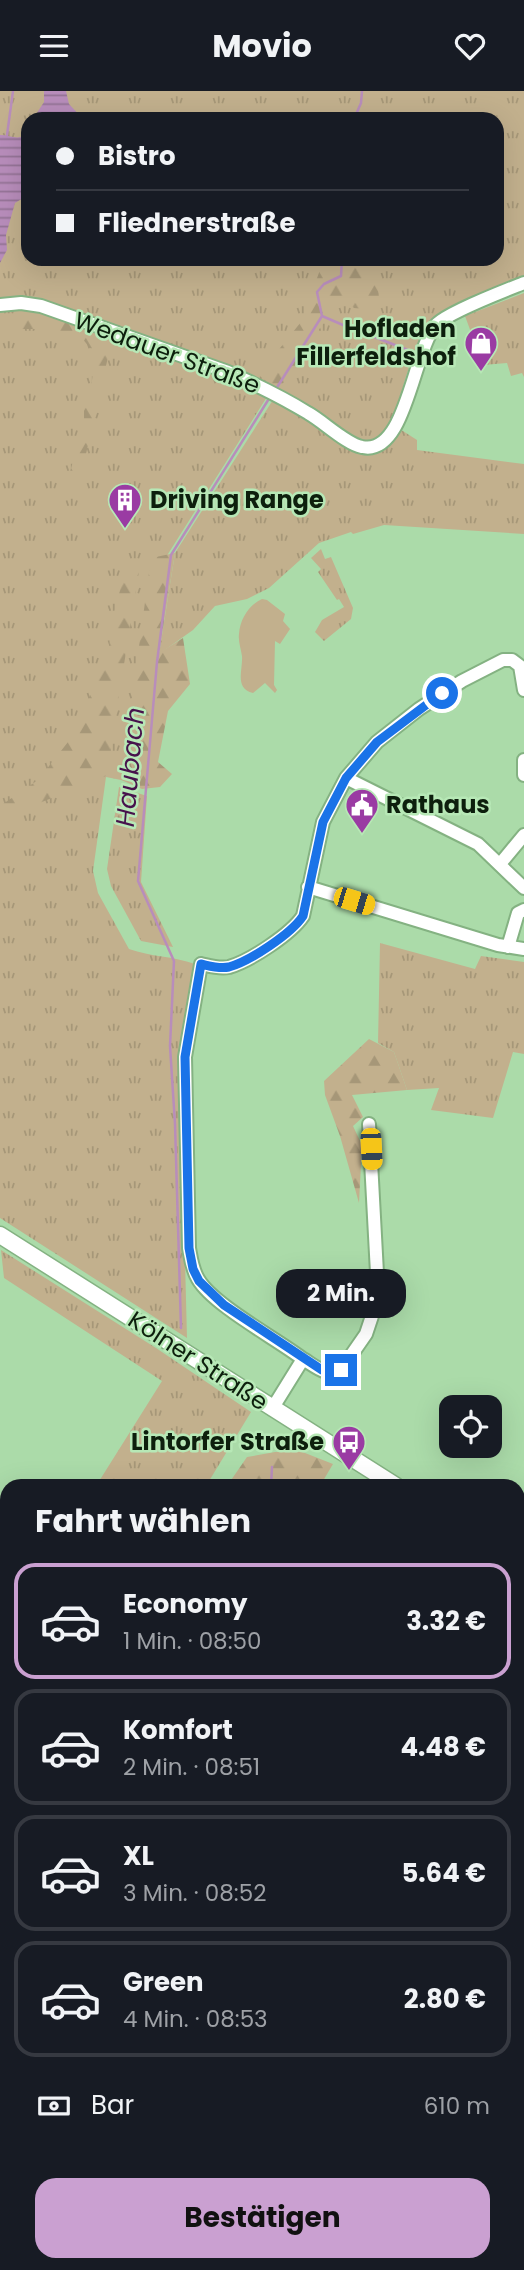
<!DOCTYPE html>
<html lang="de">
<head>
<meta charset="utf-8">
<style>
	:root { --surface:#171b24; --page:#242831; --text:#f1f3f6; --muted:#9ea1a6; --line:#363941; --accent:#caa0d1 }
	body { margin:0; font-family:Poppins,sans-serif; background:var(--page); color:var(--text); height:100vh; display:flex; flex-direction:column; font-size:26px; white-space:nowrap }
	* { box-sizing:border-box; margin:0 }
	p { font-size:23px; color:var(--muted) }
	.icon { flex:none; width:38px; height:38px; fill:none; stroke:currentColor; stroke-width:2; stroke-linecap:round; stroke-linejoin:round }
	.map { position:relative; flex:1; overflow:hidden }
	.side { position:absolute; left:0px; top:1388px; width:525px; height:793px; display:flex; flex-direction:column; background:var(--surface); border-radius:21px 21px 0 0; box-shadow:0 7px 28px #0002 }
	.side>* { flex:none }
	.banner { position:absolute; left:21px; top:21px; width:483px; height:154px; border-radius:21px; box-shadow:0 7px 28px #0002; display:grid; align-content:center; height:154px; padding:0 35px; background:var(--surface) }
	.buttons { position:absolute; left:439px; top:1304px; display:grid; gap:14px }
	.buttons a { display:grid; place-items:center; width:63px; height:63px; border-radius:14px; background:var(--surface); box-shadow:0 7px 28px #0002; font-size:35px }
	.end { position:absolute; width:32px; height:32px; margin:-16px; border:9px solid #1a73e8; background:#fff; box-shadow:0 0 0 4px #fff }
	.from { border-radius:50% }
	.bubble { position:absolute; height:49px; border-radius:21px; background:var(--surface); box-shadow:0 7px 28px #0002; font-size:23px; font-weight:700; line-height:49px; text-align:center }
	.car { position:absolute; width:21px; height:42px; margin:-21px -10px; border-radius:9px; box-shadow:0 0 5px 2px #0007; background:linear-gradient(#f5c518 24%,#345 0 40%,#f5c518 0 76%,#345 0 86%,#f5c518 0) }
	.banner b { display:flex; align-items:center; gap:24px; height:66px; font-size:26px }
	.banner b+b { border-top:2px solid var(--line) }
	.banner i { width:18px; height:18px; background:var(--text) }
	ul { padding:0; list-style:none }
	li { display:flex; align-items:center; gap:21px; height:116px; margin:0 14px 10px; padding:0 21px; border:4px solid var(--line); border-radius:21px }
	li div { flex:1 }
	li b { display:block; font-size:26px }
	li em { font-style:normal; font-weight:700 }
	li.selected { border-color:var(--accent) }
	li>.icon { width:63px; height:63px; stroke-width:1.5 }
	h2 { padding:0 35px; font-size:32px; line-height:84px }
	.pay { display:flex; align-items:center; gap:18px; height:77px; padding:0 35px; font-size:26px }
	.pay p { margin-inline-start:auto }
	.primary-button { display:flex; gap:14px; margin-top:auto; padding:14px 35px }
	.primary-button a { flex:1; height:80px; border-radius:21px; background:var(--accent); color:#111; font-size:28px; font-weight:700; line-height:80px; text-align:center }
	header { display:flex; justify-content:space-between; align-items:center; height:91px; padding:0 35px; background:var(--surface); font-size:32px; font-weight:700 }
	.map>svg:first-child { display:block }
	.grass { fill:url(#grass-tufts); fill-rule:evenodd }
	.forest { fill:url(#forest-firs) }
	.green { fill:#c2b08d }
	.water { fill:url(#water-rules) }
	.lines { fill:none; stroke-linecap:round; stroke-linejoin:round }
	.stream { stroke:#b88dbb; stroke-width:2.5 }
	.minor-casing { stroke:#84b282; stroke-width:16 }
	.major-casing { stroke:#84b282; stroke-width:19 }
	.minor { stroke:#fff; stroke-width:12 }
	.major { stroke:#fff; stroke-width:16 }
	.route { stroke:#1a73e8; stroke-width:9 }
	.labels { text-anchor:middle; stroke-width:5; stroke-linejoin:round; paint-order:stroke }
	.poi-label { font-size:24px; font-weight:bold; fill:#0d1f0d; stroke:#b7e8b6; text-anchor:end }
	.street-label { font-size:24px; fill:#0d1f0d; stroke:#b7e8b6 }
	.water-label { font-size:26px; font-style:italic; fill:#47124c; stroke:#b7e8b6 }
</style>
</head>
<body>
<header><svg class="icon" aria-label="menu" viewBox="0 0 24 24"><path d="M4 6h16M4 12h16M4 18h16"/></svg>Movio<svg class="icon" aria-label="heart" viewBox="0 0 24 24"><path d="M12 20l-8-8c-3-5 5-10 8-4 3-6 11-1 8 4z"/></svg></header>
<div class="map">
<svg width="524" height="2179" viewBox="0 0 524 2179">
	<defs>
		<pattern id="grass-tufts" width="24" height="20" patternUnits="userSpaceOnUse" patternTransform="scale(1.75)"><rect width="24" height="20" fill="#c2b08d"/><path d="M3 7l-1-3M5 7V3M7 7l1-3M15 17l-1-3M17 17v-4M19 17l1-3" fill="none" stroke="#a69778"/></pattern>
		<pattern id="forest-firs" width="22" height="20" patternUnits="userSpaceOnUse" patternTransform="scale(1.75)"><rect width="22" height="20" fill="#c2b08d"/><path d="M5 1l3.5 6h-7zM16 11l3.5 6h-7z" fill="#a69778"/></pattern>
		<pattern id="water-rules" width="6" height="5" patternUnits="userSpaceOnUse" patternTransform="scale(1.75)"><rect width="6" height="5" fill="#b88dbb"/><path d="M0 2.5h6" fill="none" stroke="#947396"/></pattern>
	</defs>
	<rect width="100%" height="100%" fill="#abdba9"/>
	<!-- grass -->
	<path class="grass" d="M0 0H524V188C498 198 449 211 430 231 413 250 401 307 392 333L417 349V359L524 373V443L384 434 353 443 351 441 319 452 269 497 247 508 215 515 193 539 159 563 175 462 278 301 272 298 168 463 133 694 121 689 106 686 93 780 98 802 129 858C151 866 173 865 195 873L180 975 187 1247 0 1127ZM28 28H497V168H28Z
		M524 202V286L522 282 511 285 507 272 483 274 465 225Z
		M321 458 325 468 331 466 353 517 351 528 324 550 315 541 322 529 344 516 339 508 337 509 318 481 321 478 311 467Z
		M119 696 147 705 141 791 173 856 141 850 111 795 107 778Z
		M380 852 475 878 481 865 524 871V963L513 961 493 1027 431 1019 439 997 407 999 394 961 378 952Z
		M1 1159 156 1257 251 1321 206 1395H96L162 1290 4 1187Z
		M518 1445 524 1446V1490L518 1483Z
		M518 1526 524 1533V1585L518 1590Z
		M518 1648 524 1649V1700L518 1699Z
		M7 1735V1991L0 1990V1773Z
		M518 1842 524 1844V2086L518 2083Z
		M518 2094 524 2097V2179H0V2099L7 2097V2174H518Z"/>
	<!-- forest -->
	<path class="forest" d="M324 168H375L379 207 375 219 354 217 347 210 336 213 278 300 260 285 268 272 301 231Z
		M23 216 113 244 78 398 66 395 84 332V314L91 298 95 263 81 246 40 238H16Z
		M175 462 159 562 183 547 190 593 168 620 158 671 172 683 160 696 142 698 133 694 138 663 126 651 151 467Z
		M141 468 106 685 0 728V715L38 689 83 632 92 596 106 573 115 518 124 484Z
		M369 948 394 961 407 999 352 1004 363 1026 353 1035 362 1054 359 1112 340 1045 325 1004 324 990Z
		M300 1360 333 1373 320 1395H227L247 1366 275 1361Z"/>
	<!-- green -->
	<path class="green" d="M262 508 267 509 285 523 283 530 290 538 280 553 275 550 274 594 277 599 275 602 265 592 253 602C234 597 243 579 242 565 241 558 238 550 239 543 240 528 249 514 262 508Z
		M7 1755V1837L0 1835V1791Z"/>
	<!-- water -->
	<path class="water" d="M44 0H66L69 13 83 28H33L44 11Z
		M28 41V104L15 112 6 144 7 159 0 172V44C11 44 20 51 28 41Z"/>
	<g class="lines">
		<!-- stream -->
		<path class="stream" d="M354 28 361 12 362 0
			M7 44 13 0
			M322 225 350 237
			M364 242 413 261
			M276 298 322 225 317 201 324 193 341 185 342 168
			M181 1237 175 1033 170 955 174 870 138 790 157 571 171 464 270 306
			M271 1395 272 1376
			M417 2174 420 2179"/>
		<defs>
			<path id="minor" d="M0 214 21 212 41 215 228 281C255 293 282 306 308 322 324 331 346 353 362 356 407 366 413 257 437 233 451 220 504 200 524 192
				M524 669V684
				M346 687 478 753 524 797
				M500 773 524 744
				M308 796 498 854 524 858
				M508 856 518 822 524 819
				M303 1268C315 1275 327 1287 341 1279L366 1243 374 1219 377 1182 369 1033
				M272 1318 303 1268C277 1248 213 1214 198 1188 192 1178 191 1168 189 1157L185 966 201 873C210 875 219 878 229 876 250 870 291 843 303 825L323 731 346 687 377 651 419 618 462 590 503 569H512L520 575 524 599
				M518 1730 524 1727
				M518 1938 524 1939
				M0 1993H7"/>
			<path id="major" d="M0 1144 396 1395
				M518 1509 524 1516"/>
		</defs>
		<!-- minor casing -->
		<use href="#minor" class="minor-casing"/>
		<!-- major casing -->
		<use href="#major" class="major-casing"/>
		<!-- minor -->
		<use href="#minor" class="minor"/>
		<!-- major -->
		<use href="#major" class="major"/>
	</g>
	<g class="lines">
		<!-- route -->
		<path class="route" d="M341 1279 336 1282H328L322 1279 224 1214 199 1190 193 1178 189 1157 185 966 201 873C210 875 219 878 229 876 250 870 291 843 303 825L323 731 346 687 377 651 442 602"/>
	</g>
	<!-- icons -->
	<defs>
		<symbol id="shop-pin" viewBox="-11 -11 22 30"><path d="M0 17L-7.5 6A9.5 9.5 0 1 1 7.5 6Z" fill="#9a3ba3" stroke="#b7e8b6"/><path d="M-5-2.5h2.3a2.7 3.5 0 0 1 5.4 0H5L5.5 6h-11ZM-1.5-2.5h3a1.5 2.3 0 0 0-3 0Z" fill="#fff"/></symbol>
		<symbol id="building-pin" viewBox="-11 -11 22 30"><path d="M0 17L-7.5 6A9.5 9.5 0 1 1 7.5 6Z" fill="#9a3ba3" stroke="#b7e8b6"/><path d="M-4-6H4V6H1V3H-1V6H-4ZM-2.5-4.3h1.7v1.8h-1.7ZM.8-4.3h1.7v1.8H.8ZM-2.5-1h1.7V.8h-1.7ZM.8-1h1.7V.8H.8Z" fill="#fff"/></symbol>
		<symbol id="civic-pin" viewBox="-11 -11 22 30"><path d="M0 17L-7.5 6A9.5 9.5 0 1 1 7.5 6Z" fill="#9a3ba3" stroke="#b7e8b6"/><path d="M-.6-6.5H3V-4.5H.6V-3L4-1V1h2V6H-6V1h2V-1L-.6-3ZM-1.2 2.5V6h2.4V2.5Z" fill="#fff"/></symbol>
		<symbol id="bus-pin" viewBox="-11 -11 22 30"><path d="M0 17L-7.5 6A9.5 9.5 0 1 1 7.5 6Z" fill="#9a3ba3" stroke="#b7e8b6"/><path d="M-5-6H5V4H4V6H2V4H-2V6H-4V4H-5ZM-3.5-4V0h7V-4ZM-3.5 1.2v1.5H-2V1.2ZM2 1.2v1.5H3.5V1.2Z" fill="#fff"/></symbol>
	</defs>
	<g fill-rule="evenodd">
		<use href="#shop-pin" x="462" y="233" width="38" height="52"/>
		<use href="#building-pin" x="106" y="390" width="38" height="52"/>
		<use href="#civic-pin" x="343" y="695" width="38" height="52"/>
		<use href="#bus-pin" x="330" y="1332" width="38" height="52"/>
	</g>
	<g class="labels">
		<!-- poi labels -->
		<g class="poi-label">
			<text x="456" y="246">Hofladen<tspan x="456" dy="28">Fillerfeldshof</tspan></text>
			<text x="150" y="417" text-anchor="start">Driving Range</text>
			<text x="386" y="722" text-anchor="start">Rathaus</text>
			<text x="324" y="1359">Lintorfer Straße</text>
		</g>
		<!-- street labels -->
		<g class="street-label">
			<text transform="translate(167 262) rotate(20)" y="8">Wedauer Straße</text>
			<text transform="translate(198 1270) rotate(33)" y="8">Kölner Straße</text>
		</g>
		<!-- water labels -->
		<g class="water-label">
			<text transform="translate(130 676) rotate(-85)" y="9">Haubach</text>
		</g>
	</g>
</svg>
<div class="buttons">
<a><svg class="icon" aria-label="locate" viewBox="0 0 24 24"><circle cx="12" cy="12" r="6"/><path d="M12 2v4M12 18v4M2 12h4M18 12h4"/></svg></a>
</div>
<i class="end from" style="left:442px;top:602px"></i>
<i class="end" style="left:341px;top:1279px"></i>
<div class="bubble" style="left:276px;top:1178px;width:130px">2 Min.</div>
<i class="car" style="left:354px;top:810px;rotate:107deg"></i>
<i class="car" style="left:371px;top:1058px;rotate:177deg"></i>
<div class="banner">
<b><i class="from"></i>Bistro</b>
<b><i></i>Fliednerstraße</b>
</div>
<section class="side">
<h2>Fahrt wählen</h2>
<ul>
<li class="selected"><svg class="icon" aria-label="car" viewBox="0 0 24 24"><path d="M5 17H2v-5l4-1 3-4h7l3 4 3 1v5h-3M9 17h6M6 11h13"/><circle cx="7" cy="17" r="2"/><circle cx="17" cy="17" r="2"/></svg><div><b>Economy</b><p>1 Min. · 08:50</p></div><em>3.32 €</em></li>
<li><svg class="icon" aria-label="car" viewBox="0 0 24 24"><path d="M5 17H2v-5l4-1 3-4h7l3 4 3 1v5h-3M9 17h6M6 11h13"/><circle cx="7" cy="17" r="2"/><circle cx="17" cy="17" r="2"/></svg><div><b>Komfort</b><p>2 Min. · 08:51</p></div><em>4.48 €</em></li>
<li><svg class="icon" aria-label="car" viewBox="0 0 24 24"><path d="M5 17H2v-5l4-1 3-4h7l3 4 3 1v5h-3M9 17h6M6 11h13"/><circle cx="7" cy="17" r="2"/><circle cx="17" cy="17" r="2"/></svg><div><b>XL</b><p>3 Min. · 08:52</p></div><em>5.64 €</em></li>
<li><svg class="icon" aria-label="car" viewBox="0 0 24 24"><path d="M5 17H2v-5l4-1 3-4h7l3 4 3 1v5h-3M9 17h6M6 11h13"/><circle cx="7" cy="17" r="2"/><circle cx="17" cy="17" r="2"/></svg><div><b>Green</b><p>4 Min. · 08:53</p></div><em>2.80 €</em></li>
</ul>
<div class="pay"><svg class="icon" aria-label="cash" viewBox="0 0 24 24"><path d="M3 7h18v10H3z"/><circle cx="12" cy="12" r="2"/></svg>Bar<p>610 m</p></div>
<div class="primary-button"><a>Bestätigen</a></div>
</section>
</div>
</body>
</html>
